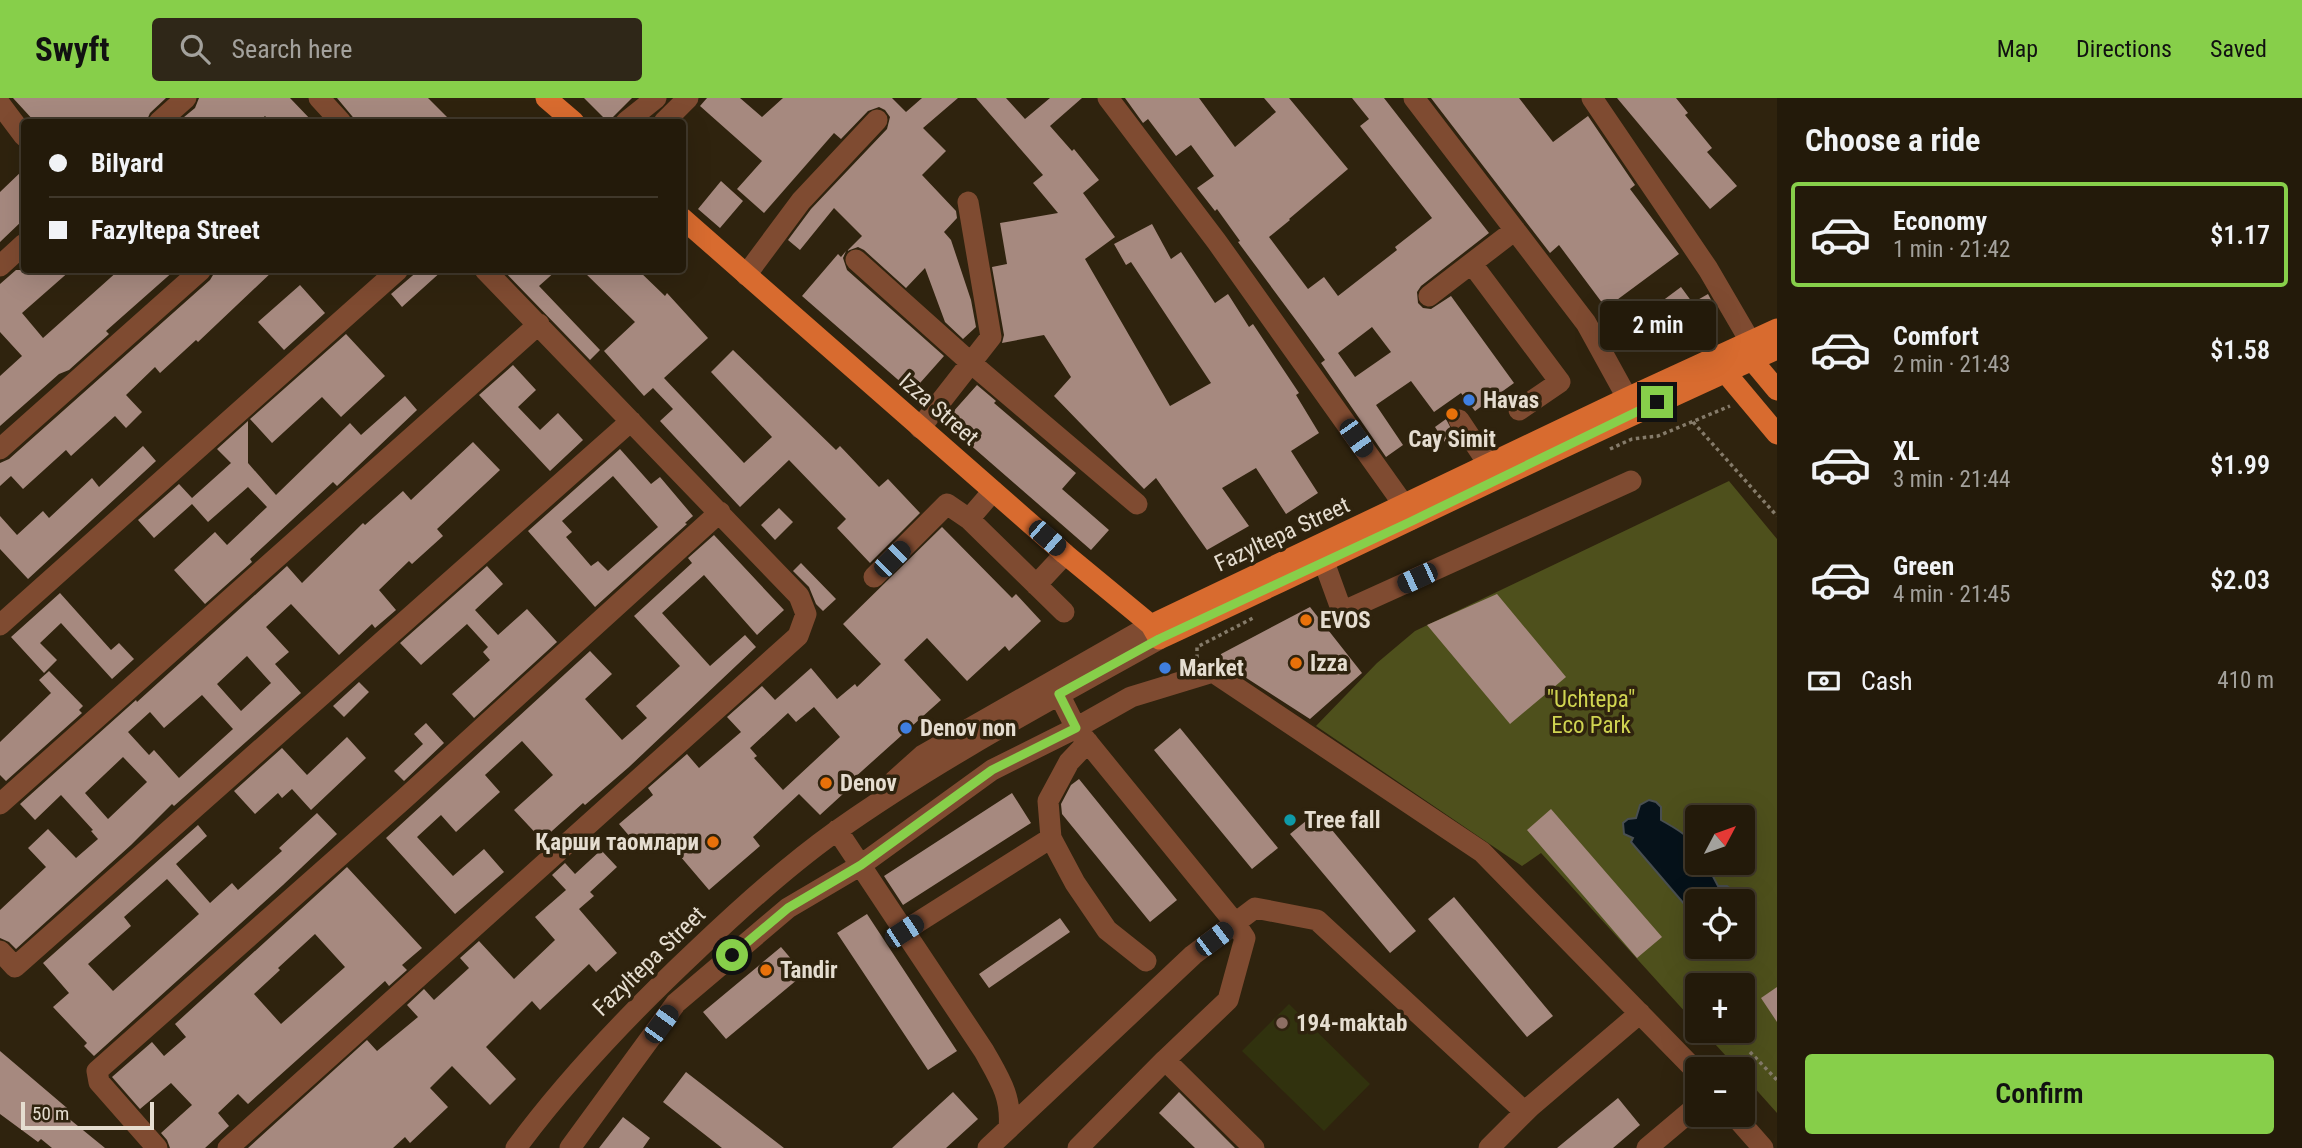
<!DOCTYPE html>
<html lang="en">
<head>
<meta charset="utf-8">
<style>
	:root { --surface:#231a0a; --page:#2f2718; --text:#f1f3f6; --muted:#a3a19c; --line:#40382b; --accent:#87cf4a }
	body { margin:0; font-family:"Roboto Condensed",sans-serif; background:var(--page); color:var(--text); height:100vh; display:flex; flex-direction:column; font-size:26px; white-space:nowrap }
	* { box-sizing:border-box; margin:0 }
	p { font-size:23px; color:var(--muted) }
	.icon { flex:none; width:38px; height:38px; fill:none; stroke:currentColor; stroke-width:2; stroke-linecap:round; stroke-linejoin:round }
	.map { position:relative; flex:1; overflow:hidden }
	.details { display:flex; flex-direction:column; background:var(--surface); width:525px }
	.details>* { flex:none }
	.guide { position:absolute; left:21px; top:21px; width:665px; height:154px; border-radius:7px; box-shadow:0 7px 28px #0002,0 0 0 2px var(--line); display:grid; align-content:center; height:154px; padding:0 28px; background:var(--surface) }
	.needle { width:46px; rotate:49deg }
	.tools { position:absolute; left:1685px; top:707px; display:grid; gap:14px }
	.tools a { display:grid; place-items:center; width:70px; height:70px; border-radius:7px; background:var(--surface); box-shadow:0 7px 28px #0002,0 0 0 2px var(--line); font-size:35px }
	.scale { position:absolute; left:21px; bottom:18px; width:133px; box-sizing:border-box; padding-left:7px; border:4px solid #e5ddd0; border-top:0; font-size:19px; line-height:24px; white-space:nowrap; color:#e5ddd0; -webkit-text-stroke:5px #2f230e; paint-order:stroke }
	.end { position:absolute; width:32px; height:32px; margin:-16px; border:9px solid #87cf4a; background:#111; box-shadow:0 0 0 4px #111 }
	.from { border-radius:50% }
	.bubble { position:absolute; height:49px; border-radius:7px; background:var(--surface); box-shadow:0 7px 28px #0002,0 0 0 2px var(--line); font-size:23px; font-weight:600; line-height:49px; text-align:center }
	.car { position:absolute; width:21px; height:42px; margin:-21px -10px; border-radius:9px; box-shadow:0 0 5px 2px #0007; background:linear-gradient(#222 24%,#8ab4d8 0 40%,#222 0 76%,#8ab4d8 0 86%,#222 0) }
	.guide b { display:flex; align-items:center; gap:24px; height:66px; font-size:26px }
	.guide b+b { border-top:2px solid var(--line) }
	.guide i { width:18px; height:18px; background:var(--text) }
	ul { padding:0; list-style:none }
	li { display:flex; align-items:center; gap:21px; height:105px; margin:0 14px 10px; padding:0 14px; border:4px solid transparent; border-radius:7px }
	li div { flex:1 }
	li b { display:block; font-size:26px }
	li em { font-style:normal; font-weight:600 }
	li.current { border-color:var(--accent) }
	li>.icon { width:63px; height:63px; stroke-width:1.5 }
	h2 { padding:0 28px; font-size:32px; line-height:84px }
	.pay { display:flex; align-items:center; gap:18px; height:77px; padding:0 28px; font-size:26px }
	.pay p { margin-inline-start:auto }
	.cta { display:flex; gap:14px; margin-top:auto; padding:14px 28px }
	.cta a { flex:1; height:80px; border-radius:7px; background:var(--accent); color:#111; font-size:28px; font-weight:600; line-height:80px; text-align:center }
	header { display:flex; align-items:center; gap:42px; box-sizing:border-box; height:98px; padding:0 35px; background:var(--accent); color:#111 }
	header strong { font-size:33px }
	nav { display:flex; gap:38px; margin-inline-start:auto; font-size:24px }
	.search { width:490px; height:63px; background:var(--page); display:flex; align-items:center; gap:18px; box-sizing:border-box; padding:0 24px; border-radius:7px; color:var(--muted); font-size:26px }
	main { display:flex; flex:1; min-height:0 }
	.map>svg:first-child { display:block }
	.green { fill:#31320e }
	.forest { fill:#4e501c; fill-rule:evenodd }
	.water { fill:#06121a; stroke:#494f51; stroke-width:2 }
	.building { fill:#a6897f; fill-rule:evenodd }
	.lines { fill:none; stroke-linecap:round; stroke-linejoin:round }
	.path { stroke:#857b6a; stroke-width:3.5; stroke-dasharray:3.5 3.5; stroke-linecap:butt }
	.minor { stroke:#7f4b31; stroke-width:21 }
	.major { stroke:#d86b2f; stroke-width:21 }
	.route { stroke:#87cf4a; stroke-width:9 }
	.shop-dot { fill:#3f7fe0; stroke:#2f230e; stroke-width:2.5 }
	.food-dot { fill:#e8710a; stroke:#2f230e; stroke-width:2.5 }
	.culture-dot { fill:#0f9aa8; stroke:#2f230e; stroke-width:2.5 }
	.education-dot { fill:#8d6e63; stroke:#2f230e; stroke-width:2.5 }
	.labels { text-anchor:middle; stroke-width:7; stroke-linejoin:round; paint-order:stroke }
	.poi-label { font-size:23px; font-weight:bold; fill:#e5ddd0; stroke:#2f230e; text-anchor:start }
	.street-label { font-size:23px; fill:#e5ddd0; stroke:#2f230e }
	.park-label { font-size:23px; fill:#d0d451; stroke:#2f230e }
</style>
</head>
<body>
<header>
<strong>Swyft</strong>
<div class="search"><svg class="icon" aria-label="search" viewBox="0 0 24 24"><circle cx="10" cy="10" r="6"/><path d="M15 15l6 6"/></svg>Search here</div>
<nav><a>Map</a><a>Directions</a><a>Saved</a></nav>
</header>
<main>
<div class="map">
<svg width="1777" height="1050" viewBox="0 0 1777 1050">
	<rect width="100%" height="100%" fill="#2f230e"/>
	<!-- green -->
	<path class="green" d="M1289 906 1370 986 1324 1033 1242 953Z"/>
	<!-- forest -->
	<path class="forest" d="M1729 383 1777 441V1015L1743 977V971H1738L1703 933H1743V887H1698L1697 927 1541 755 1522 768 1316 628 1377 565 1415 533ZM1698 719H1743V765H1698ZM1698 803H1743V849H1698Z"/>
	<!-- water -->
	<path class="water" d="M1649 702 1656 704 1661 709V722C1680 733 1698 741 1698 765H1706L1718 788H1727L1732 792 1734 800 1731 803H1698L1697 821 1631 744 1633 740 1624 736 1623 725 1628 721 1636 720 1640 707Z"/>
	<!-- building -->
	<path class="building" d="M13 0H166L150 15 146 24H35Z
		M199 0H290L313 24H271L265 18 258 24H178L195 10Z
		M337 0H428L452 24H357Z
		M584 0H632L608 24Z
		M707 0H740L762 19 783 0H892L906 14 922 0H958L923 30 946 53 922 77 956 113 957 120 944 134 951 142 971 202 976 229 963 241 945 224 925 170 906 190 864 152 858 149 847 153 862 138 834 110 800 152 788 142 811 111 887 31 890 19 885 12 879 9 868 13 841 41 834 35 764 115 737 91 762 63 700 8Z
		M976 0H1006L1025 21 1050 0H1082L1050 28 1072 53 1074 51 1099 82 1083 95 1115 139 1085 161 1170 308 1211 285 1131 164 1126 167 1114 146 1152 126 1171 161 1181 154 1215 205 1228 196 1249 229 1253 226 1299 295 1296 297 1319 335 1291 353 1318 395 1286 416 1256 370 1222 390 1249 428 1207 452 1156 380 1144 391 1054 298 1071 279 1044 237 1002 245 1004 237 992 169 1007 166 1000 125 1058 115 1033 85 1043 77Z
		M1125 0H1199L1235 49 1276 14 1264 0H1289L1348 71 1289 121 1290 122 1269 139 1308 191 1324 179 1338 198 1397 152 1395 149 1432 120 1360 28 1369 21 1352 0H1384L1489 135 1421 188 1417 194 1418 205 1423 210 1431 211 1451 198 1514 285 1475 313 1461 295 1434 314 1411 283 1376 307 1403 347 1386 359 1321 265 1325 262 1304 233 1238 144 1240 143 1217 111 1215 113 1197 90 1214 78 1191 47 1176 58 1148 21 1143 25ZM1372 229 1391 254 1355 279 1338 255Z
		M1431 0H1519L1553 44 1588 18 1635 87 1630 91 1679 156 1606 210 1559 147 1550 155Z
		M1617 0H1676L1688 15 1685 17 1712 50 1707 54 1737 88 1710 111Z
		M24 71V121L0 144V94Z
		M721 83 743 103 720 130 698 111Z
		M846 153 843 160 847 172 944 258 912 294 802 198 838 156 841 159Z
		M16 172H71L22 215 43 240 119 172H175L106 233 109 236 69 272 59 276 0 328V278L22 258 0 234V186Z
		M216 172H274L198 244 196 242 160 275 155 269 126 297 142 314 126 330 115 318 71 358 66 352 23 391 11 378 0 388V365L9 361 210 182Z
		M419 172H443L402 209 391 196Z
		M503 172H557L539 188 600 252 590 262Z
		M582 172H638L665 198 667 195 708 240 664 280 744 365 772 339 711 274 733 252 836 352 840 348 879 389 888 381 920 415 870 465 837 430 846 421 789 362 740 409 660 323 673 311 653 290 644 298 604 253 635 224Z
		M300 187 325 215 284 252 258 224Z
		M1681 189 1692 204 1633 247 1622 233Z
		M1708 196 1717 213 1703 221 1694 204Z
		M346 236 385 278 341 319 322 299 272 345 250 321Z
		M513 267 536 292 518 309 540 332 558 315 583 342 550 373 479 297Z
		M977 287 996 303 994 305 1076 375 1062 391 1109 432 1091 452 944 324Z
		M405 298 417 312 337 388 333 384 250 461 252 464 205 506 174 472 215 434 227 447 267 409 248 389 208 424 192 406 154 440 138 422 179 386 192 400 231 365 217 351 248 323V365L276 397 350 325 361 337Z
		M1446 321 1458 344 1449 350 1435 329Z
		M473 344 500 372 437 431 443 438 412 466 409 463 379 492 396 512 375 530 372 526 339 557 291 506 266 529 289 554 275 566 301 595 174 708 172 706 131 747 16 851 9 844 0 840V812L46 769 28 750 48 731 76 760 98 741 91 733 93 732 61 697 35 722 20 706 136 602 137 604 287 468 302 485 363 425 365 427 403 393 411 402ZM247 558 271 585 241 613 217 586ZM202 597 233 631 179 680 154 652 149 657 128 634 150 614 164 630ZM123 659 147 684 108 721 85 695Z
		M143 348 156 363 28 481 0 451V418L17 437 43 413 49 420 92 380 99 389Z
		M620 351 651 386 660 379 693 418 685 425 687 426 595 509 528 433ZM613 378 658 429 608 473 598 463 591 468 566 439 572 434 562 423Z
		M779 410 793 424 775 442 761 427Z
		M942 429 1012 500 1016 496 1041 523 1009 553 1005 548 967 583 927 540 904 562 941 602 853 681 856 684 820 717 799 696 753 739 760 748 709 792 663 738 643 754 619 726 653 697 648 690 687 656 699 670 741 634 727 619 762 588 775 602 811 570 837 601 855 586 857 589 881 566 843 526ZM814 609 840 639 783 692 754 660 757 658 750 650 788 615 796 624Z
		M714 437 784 512 757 537 704 477 662 515 710 568 745 537 756 549 629 669 585 707 583 705 542 742 514 712 553 677 522 643 485 677 500 694 456 734 441 717 417 739 453 778 484 751 504 774 455 816 386 740 590 553 612 576 585 601 622 642 647 620 636 608 680 568 634 518 692 465 688 460Z
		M801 465 836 501 823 513 816 506 809 489 793 473Z
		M487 468 503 486 475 512 498 537 527 511 557 544 474 620 452 596 490 562 483 554 488 549 467 526 421 567 400 545Z
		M60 495 111 552 119 545 134 561 112 581 61 525 40 545 57 562 44 575 11 539Z
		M1497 496 1566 579 1510 626 1427 527Z
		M1310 509 1362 575 1310 621 1220 563 1221 556Z
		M49 573 83 608 79 612 82 615 6 683 0 677V644L51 595 39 582Z
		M359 584 369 594 344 619 333 608Z
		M426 625 444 645 404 683 394 673 423 646 414 636Z
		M1180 630 1278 750 1252 771 1154 652Z
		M347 639 366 660 311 712 292 691 282 700 278 695 255 716 234 693 282 650 307 677Z
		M1079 681 1177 802 1150 824 1062 716 1061 706 1071 687Z
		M1012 695 1031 725 903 807 884 778Z
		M1551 711 1662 839 1637 860 1527 732Z
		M1317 714 1416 833 1390 855 1290 736Z
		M317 715 337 736 283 787 94 958 84 948 87 945 53 909 69 895 43 865 198 727 207 738 176 766 210 805 232 785 238 792 282 753 279 750ZM167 781 199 816 113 893 88 866 131 828 124 819Z
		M601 752 617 769 590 794 594 798 579 811 617 855 596 874 589 866 540 912 532 903 486 949 516 981 490 1007 452 968 430 990 448 1009 410 1045 405 1039 393 1050H248L367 942 377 953 418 919 407 907 424 891 434 902 469 870 460 860 479 843 514 881 555 842 535 819 566 792 552 777 565 765 575 776Z
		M347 769 422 850 402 867 407 872 389 888 385 883 248 1006 238 996 218 1015 229 1028 205 1050H170L167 1042 161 1035 192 1007 171 985 140 1011 112 979 152 944 164 958 186 939 175 926ZM315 836 345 869 281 926 254 896 280 872 278 870Z
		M1454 799 1553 918 1527 939 1428 821Z
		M867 816 957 953 928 972 837 835Z
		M1060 820 1070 834 989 890 979 876Z
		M781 849 804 876 726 941 703 914Z
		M1777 889V924L1761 900Z
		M0 953 67 1010 62 1015 105 1050H52L41 1041 38 1044 0 1016Z
		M686 974 784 1050H722L663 1004Z
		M953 994 978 1021 946 1050H892Z
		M1179 994 1235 1050H1195L1159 1015Z
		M1618 1000 1640 1027 1613 1050H1557Z
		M623 1019 650 1040 643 1050H599Z"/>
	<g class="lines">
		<!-- path -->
		<path class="path" d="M1693 324 1777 418
			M1610 351 1632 341 1658 338 1730 308
			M1197 560V549L1255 519
			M1750 954 1777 982"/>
		<!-- minor -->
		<path class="minor" d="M319 0 341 24
			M1108 0 1217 144 1404 407 1410 422
			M1414 0 1586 225 1635 314
			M1592 0 1708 171 1750 243
			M0 6 24 38
			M159 24 186 0
			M626 24 656 0
			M664 24 688 0
			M856 162 971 265 1137 406
			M1472 166 1560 284 1519 312
			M0 168 24 146
			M746 177 801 103 877 22
			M1429 198 1515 132
			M1459 322 1489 367
			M920 330 991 239 968 104
			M0 351 201 172
			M993 393 969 421 1064 514
			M1324 464 1340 508 1346 512 1631 383
			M874 479 947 406 969 421
			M1036 487 1065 456
			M0 527 398 172
			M1059 596 1076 630 1131 599 1213 574 1482 754 1698 975
			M894 683 923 657 1151 527
			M0 706 539 226
			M837 732 984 953C999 980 1012 998 1009 1030
			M1051 740 1075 785 1107 832 1146 863
			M904 833 1051 740 1048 703 1069 664 1088 644
			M0 853 15 869 631 323
			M1734 1017 1763 1050
			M157 1050 99 984 97 973 404 701 720 414
			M228 1050 798 538 806 516 799 498 485 172
			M516 1050C570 977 632 913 698 851 742 809 786 769 835 734 938 661 1050 602 1159 541
			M570 1050 676 905 788 810 861 767 992 672 1076 630 1235 825 1245 840 1228 902 1165 962
			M988 1050 1193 857 1255 810 1317 822 1525 1014
			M1078 1050 1165 962 1254 1050
			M1489 1050 1530 1009 1640 915
			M1647 1050 1698 1007"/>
		<!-- major -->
		<path class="major" d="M546 0 574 24
			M682 120 1065 456 1151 527 1159 541C1365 445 1569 344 1777 251
			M1741 259 1752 262 1777 292
			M1726 263 1725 274 1777 336
			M1151 527 1627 300 1777 231"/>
	</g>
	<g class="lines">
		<!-- route -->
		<path class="route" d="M732 857 788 810 861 767 992 672 1076 630 1059 596 1159 541 1410 424 1657 304"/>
	</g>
	<!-- markers -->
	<g class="shop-dot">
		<circle cx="1469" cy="302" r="7"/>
		<circle cx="1165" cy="570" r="7"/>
		<circle cx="906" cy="630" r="7"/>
	</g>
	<g class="food-dot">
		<circle cx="1452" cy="316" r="7"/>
		<circle cx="1306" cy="522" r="7"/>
		<circle cx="1296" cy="565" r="7"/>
		<circle cx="826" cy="685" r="7"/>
		<circle cx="713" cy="744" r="7"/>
		<circle cx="766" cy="872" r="7"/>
	</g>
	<circle class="culture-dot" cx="1290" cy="722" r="7"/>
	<circle class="education-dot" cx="1282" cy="925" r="7"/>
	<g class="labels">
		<!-- poi labels -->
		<g class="poi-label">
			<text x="1483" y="310">Havas</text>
			<text x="1452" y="349" text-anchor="middle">Cay Simit</text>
			<text x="1320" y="530">EVOS</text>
			<text x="1310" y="573">Izza</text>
			<text x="1179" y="578">Market</text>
			<text x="920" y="638">Denov non</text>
			<text x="840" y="693">Denov</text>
			<text x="1304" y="730">Tree fall</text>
			<text x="699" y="752" text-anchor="end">Қарши таомлари</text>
			<text x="780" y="880">Tandir</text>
			<text x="1296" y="933">194-maktab</text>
		</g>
		<!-- street labels -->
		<g class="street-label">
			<text transform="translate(939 311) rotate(41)" y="8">Izza Street</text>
			<text transform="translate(1282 436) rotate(-25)" y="8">Fazyltepa Street</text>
			<text transform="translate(649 863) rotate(-44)" y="8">Fazyltepa Street</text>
		</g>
		<!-- park labels -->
		<g class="park-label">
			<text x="1591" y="609">"Uchtepa"<tspan x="1591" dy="26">Eco Park</tspan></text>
		</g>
	</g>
</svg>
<div class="tools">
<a><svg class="needle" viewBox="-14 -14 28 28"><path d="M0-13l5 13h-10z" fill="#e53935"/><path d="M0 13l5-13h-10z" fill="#a3a19c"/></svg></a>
<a><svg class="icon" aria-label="locate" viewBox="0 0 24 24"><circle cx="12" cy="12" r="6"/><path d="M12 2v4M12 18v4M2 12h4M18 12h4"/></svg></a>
<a>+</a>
<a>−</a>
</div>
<div class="scale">50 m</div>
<i class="end from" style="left:732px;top:857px"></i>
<i class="end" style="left:1657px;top:304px"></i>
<div class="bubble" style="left:1600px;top:203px;width:116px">2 min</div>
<i class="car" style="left:1356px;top:340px;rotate:145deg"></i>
<i class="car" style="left:1047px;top:440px;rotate:131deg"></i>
<i class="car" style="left:892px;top:461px;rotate:45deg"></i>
<i class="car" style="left:1417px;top:480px;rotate:245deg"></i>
<i class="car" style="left:904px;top:833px;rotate:57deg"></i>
<i class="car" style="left:1214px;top:841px;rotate:53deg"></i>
<i class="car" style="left:661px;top:926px;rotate:36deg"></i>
<div class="guide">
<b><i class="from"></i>Bilyard</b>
<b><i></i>Fazyltepa Street</b>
</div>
</div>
<section class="details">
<h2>Choose a ride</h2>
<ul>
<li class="current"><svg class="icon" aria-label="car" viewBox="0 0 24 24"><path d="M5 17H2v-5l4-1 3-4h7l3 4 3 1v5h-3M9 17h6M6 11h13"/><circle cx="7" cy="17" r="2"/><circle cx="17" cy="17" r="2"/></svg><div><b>Economy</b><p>1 min · 21:42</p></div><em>$1.17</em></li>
<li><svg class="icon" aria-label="car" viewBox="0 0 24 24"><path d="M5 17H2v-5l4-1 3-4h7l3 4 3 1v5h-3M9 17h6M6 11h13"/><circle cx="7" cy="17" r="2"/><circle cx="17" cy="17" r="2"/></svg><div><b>Comfort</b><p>2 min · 21:43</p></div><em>$1.58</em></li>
<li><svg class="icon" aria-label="car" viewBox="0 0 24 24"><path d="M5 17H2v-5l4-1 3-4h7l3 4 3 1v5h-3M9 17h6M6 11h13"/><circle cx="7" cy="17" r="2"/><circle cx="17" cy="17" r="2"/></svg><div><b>XL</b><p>3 min · 21:44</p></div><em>$1.99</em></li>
<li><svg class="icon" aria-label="car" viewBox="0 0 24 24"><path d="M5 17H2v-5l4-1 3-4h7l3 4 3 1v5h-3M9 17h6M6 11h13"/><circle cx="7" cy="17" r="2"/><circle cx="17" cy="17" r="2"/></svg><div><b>Green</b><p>4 min · 21:45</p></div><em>$2.03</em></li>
</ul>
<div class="pay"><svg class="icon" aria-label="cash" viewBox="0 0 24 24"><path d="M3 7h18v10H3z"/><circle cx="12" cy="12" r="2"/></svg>Cash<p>410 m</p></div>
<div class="cta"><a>Confirm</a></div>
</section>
</main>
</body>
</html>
